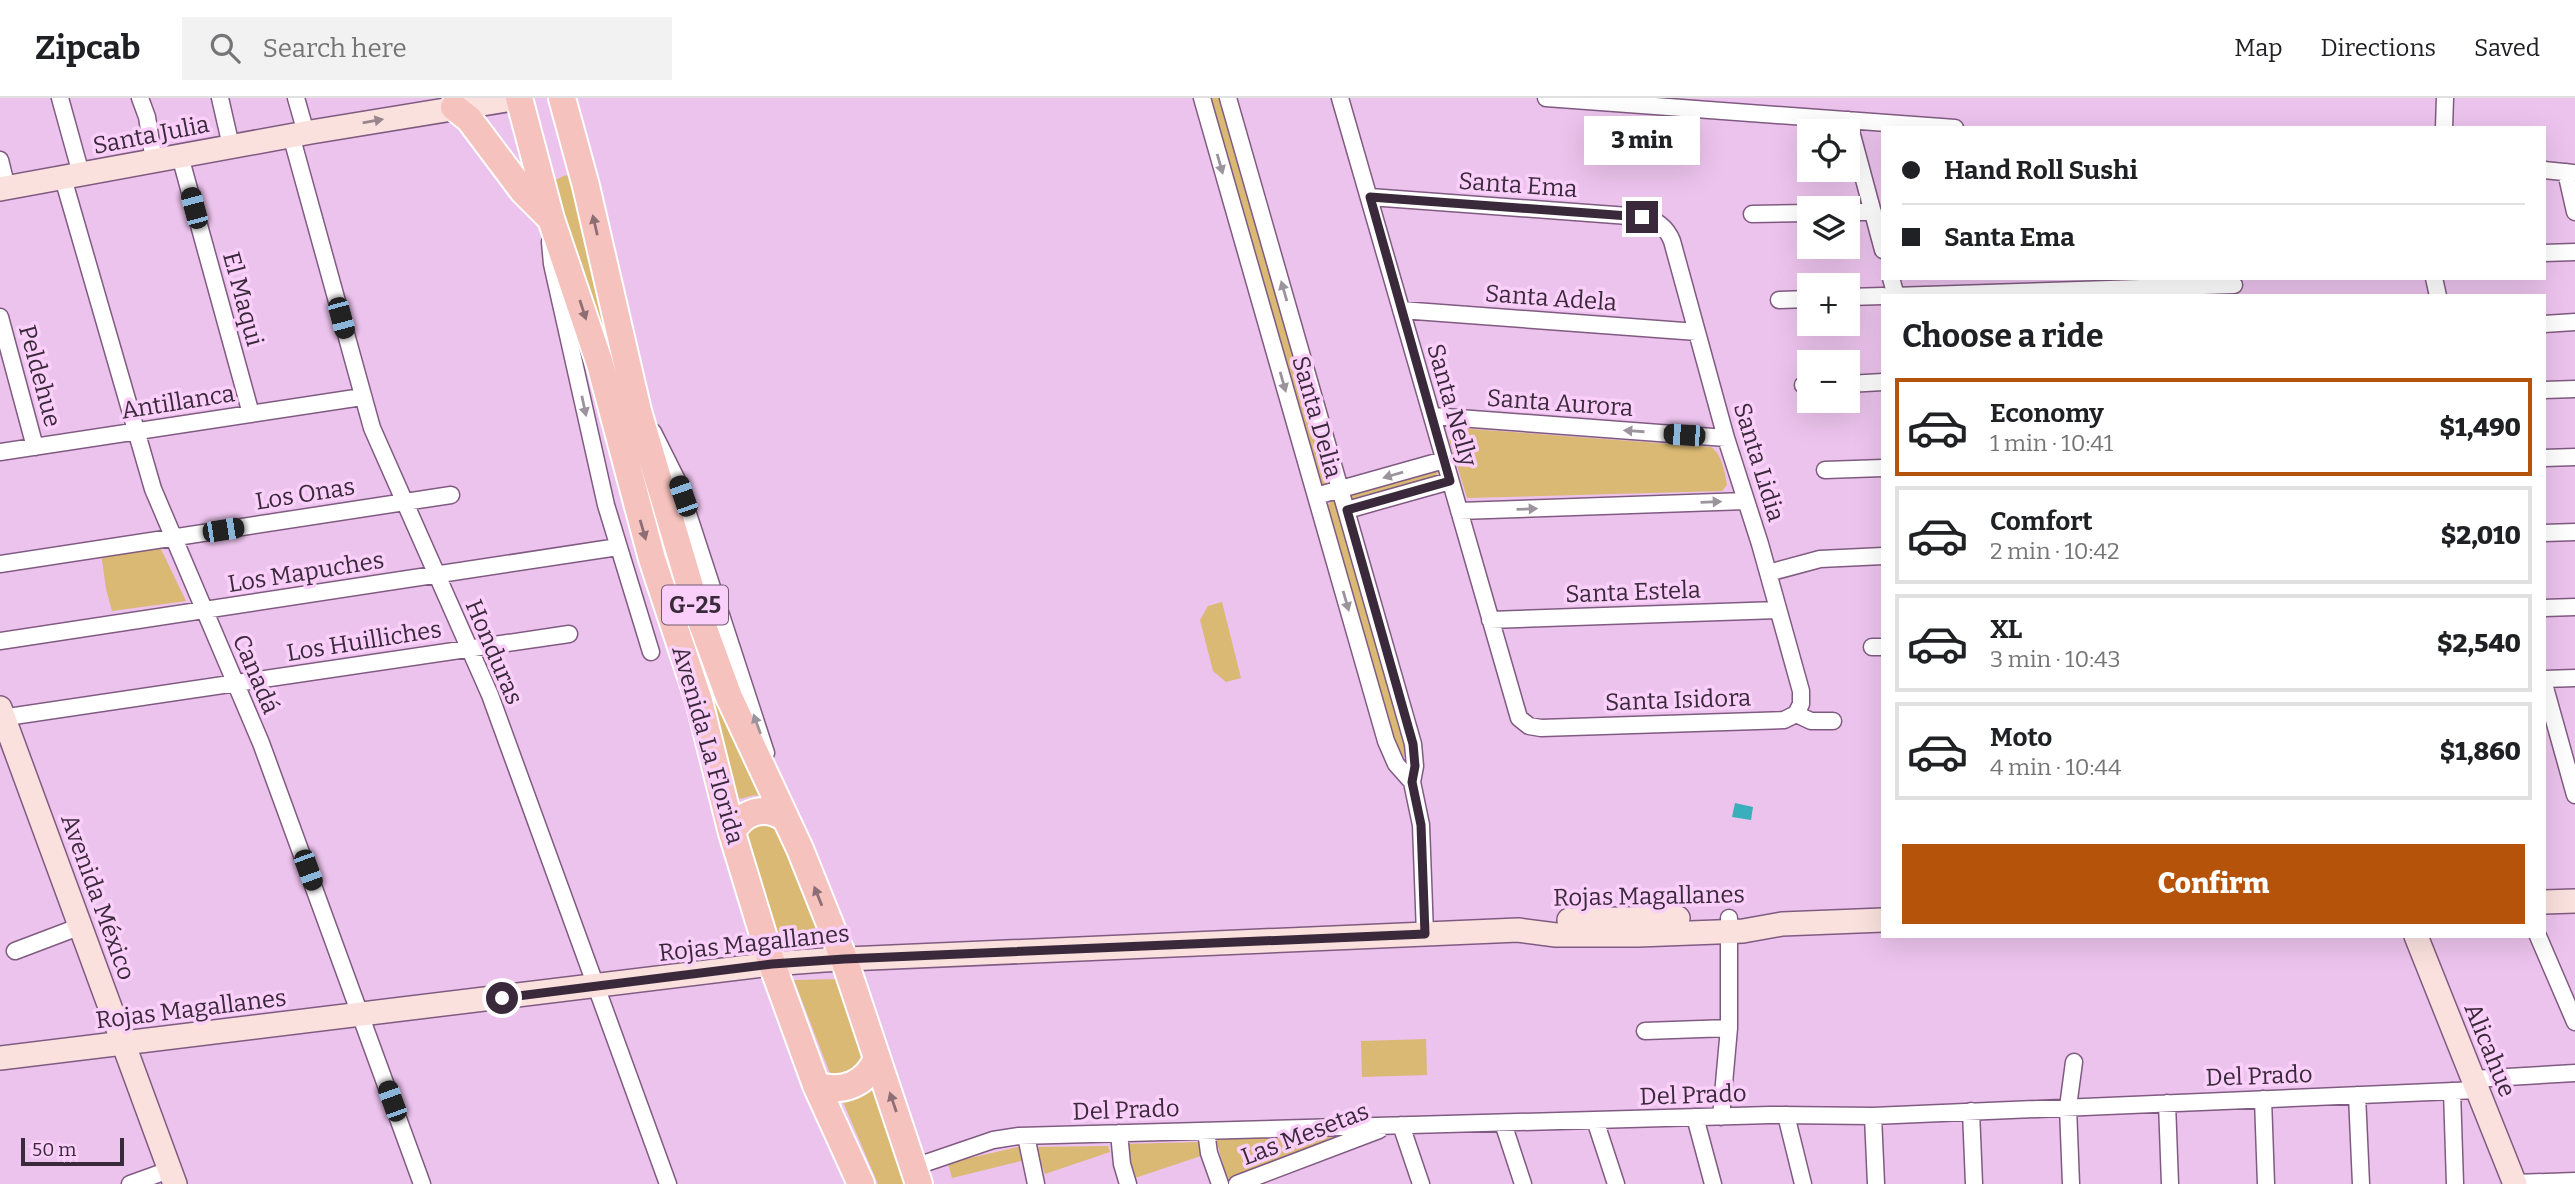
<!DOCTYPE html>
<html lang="en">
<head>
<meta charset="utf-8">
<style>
	:root { --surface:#fff; --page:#f2f2f2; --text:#202124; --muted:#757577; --line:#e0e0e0; --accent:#b45309 }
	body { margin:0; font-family:Bitter,serif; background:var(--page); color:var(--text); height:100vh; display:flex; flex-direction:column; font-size:26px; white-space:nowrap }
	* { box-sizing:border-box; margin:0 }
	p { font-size:23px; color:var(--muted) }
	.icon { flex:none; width:38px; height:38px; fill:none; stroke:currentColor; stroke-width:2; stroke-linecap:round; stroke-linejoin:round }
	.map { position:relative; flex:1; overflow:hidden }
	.sheet { position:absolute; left:1881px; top:196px; width:665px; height:644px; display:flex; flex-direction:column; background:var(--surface); border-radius:0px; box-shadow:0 7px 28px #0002 }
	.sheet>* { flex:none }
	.top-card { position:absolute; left:1881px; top:28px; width:665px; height:154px; border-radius:0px; box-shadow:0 7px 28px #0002; display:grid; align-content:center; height:154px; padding:0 21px; background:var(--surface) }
	.tools { position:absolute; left:1797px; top:21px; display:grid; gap:14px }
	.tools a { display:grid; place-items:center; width:63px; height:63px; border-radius:0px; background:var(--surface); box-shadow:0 7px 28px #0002; font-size:35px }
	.scale { position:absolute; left:21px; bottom:18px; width:103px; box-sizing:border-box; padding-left:7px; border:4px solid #3a293a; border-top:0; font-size:19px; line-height:24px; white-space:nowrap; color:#3a293a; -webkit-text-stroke:5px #fad0fa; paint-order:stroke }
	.end { position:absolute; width:32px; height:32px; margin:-16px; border:9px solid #3a293a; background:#fff; box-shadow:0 0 0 4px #fff }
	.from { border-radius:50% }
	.bubble { position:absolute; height:49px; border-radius:0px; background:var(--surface); box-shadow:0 7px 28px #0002; font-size:23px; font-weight:800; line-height:49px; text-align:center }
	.car { position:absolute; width:21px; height:42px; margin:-21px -10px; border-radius:9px; box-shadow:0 0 5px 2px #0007; background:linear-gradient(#222 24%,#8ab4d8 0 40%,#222 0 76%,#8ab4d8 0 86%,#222 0) }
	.top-card b { display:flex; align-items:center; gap:24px; height:66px; font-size:26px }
	.top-card b+b { border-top:2px solid var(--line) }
	.top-card i { width:18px; height:18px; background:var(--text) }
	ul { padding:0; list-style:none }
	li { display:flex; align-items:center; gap:21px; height:98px; margin:0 14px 10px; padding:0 7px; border:4px solid var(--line); border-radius:0px }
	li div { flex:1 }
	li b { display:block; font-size:26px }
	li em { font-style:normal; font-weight:800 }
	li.active { border-color:var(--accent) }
	li>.icon { width:63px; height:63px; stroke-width:1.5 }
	h2 { padding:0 21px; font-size:32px; line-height:84px }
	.action { display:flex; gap:14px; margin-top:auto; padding:14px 21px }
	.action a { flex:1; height:80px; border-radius:0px; background:var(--accent); color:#fff; font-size:28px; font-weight:800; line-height:80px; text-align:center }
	header { display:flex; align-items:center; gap:42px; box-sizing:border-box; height:98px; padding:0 35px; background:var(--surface); border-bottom:2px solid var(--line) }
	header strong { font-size:33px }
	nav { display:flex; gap:38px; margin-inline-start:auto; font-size:24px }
	.search { width:490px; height:63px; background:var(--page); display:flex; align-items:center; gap:18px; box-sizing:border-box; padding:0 24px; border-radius:0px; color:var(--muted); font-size:26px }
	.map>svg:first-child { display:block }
	.green { fill:#d9b973 }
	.water { fill:#3aafbc }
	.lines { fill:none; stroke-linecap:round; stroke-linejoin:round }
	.street-casing { stroke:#805b81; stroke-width:19 }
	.secondary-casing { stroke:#805b81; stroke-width:26 }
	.primary-casing { stroke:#fff; stroke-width:30 }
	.street { stroke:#fff; stroke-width:16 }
	.secondary { stroke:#fae1de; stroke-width:23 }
	.primary { stroke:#f5c2bd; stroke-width:26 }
	.oneway { fill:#9a858c }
	.oneway2 { fill:#9c949c }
	.oneway3 { fill:#8e6e75 }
	.route { stroke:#3a293a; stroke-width:9 }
	.labels { text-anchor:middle; stroke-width:7; stroke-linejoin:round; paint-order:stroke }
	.shield { fill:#fad0fa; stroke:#745b74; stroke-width:2 }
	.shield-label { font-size:23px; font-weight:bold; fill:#3a293a }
	.street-label { font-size:24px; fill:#3a293a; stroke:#fad0fa }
</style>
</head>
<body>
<header>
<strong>Zipcab</strong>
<div class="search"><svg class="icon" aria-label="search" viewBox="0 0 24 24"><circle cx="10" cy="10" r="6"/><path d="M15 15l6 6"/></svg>Search here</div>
<nav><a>Map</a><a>Directions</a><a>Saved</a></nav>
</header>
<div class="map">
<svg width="2575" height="1086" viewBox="0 0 2575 1086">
	<rect width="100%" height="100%" fill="#ecc3ed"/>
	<!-- green -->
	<path class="green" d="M1210 0H1221L1331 388 1322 389 1320 386Z
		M566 77 577 83 769 700 755 697 739 701 553 83Z
		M1458 330 1711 349C1722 356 1725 375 1727 387L1722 393 1467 400 1449 341 1450 333Z
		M1434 372 1438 374 1435 380 1354 402 1350 400 1351 396Z
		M1332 402 1337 405 1405 650 1403 665 1398 659 1327 408Z
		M159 447 186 503 112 513 106 491 101 455Z
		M1222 504 1241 580 1226 584 1213 573 1200 522 1208 508Z
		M749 723 779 725 824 841 775 846 743 738Z
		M841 881 871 963 860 976 831 978 794 882Z
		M1426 941 1427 977 1362 979 1361 943Z
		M881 986 909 1086H878L841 999C857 999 868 997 881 986Z
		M1359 1037 1227 1081 1216 1041Z
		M1200 1044 1204 1057 1135 1080 1123 1046Z
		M1022 1048 1025 1062 952 1080 948 1065Z
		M1108 1048 1110 1054 1045 1076 1035 1049Z"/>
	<!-- water -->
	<path class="water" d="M1735 705 1753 709 1751 722 1732 719Z"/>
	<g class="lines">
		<defs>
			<path id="street" d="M60 0 81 76
				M140 0 147 19 154 63
				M220 0 231 48
				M296 0 306 35
				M1202 0 1386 643 1396 666 1412 684
				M1228 0 1413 646 1415 668 1412 684 1421 727 1425 836
				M1340 0 1519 620 1529 628 1541 630 1784 622 1796 616
				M1546 0 1955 30
				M1848 22 1883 152
				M2444 30 2445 0
				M291 37 372 330 490 597 668 1086
				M180 58 251 316
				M0 62 7 90
				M2544 72 2573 75
				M2566 74 2575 114
				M63 80 153 391 261 645 422 1086
				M1370 99 1642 119C1656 121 1667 130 1672 143L1726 340 1760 446 1801 593V606L1796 616
				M1848 114H1873
				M1752 116 1810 115
				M550 144 552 166 606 407 651 554
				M2544 155 2575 154
				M1891 180 1896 198
				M2434 180 2438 198
				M1893 198 2234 187
				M1848 199 1883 198
				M1779 202 1810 201
				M1401 212 1697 234
				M0 219 35 349
				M2544 226 2575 224
				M1848 286 1883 284
				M1803 287H1810
				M2544 292 2575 291
				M1432 318 1726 340
				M653 334 677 382 766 655
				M0 354 362 299
				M2544 360 2575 359
				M1825 372 1883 370
				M1316 398 1444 362
				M1347 412 1450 383
				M1459 413 1746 403
				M2544 435 2575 434
				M0 466 451 397
				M1768 475 1820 461 1883 458
				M2544 510 2575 509
				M1490 522 1778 512
				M0 543 618 449
				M1872 549H1883
				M2544 581 2575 580
				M2544 586 2575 697
				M1796 616 1811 623H1833
				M0 620 569 536
				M2538 838 2575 924
				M15 853 81 828
				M1645 933 1729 930
				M2473 981 2575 975
				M2452 993 2455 1086
				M2357 997 2361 1086
				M2263 1001 2266 1086
				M2167 1005 2170 1086
				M1971 1013 1974 1086
				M1786 1017 1803 1086
				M1873 1018 1876 1086
				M1695 1019 1713 1086
				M1721 1019 1729 930V820
				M1595 1022 1616 1086
				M1503 1025 1523 1086
				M1401 1027 1421 1086
				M1206 1033 1209 1055 1220 1086
				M1119 1035 1122 1066 1128 1086
				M1026 1038 1036 1086
				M914 1069 993 1042 1019 1038 1770 1017 1873 1018 2477 992
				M2515 1085 2575 1083
				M130 1086 169 1072
				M1237 1086 1379 1032
				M2071 1086 2068 1009 2074 964"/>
			<path id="secondary" d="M0 91 311 34 519 0
				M0 610 175 1086
				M2544 804 2575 803
				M1569 822 1678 820
				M2416 838 2515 1086
				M0 960 772 866 824 862 1518 832 1556 837H1638L1743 833 1782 826 1883 822"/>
			<path id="primary" d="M519 0 551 121 600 266 652 461 699 603 732 735 772 866 816 987 861 1086
				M562 0 586 88 638 313 697 512 729 599 800 751 844 861 919 1086
				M454 9 469 21 523 93 549 119
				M732 735C742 713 766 706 786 721
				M816 987C842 996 867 986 877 960"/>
		</defs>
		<!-- street casing -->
		<use href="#street" class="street-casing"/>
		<!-- secondary casing -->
		<use href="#secondary" class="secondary-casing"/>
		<!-- primary casing -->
		<use href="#primary" class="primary-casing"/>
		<!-- street -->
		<use href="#street" class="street"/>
		<!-- secondary -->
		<use href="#secondary" class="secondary"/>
		<!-- primary -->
		<use href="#primary" class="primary"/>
	</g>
	<!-- one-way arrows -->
	<defs><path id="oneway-solid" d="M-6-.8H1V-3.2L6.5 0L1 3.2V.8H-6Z" transform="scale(1.75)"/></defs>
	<use class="oneway" href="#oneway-solid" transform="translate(373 23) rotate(-10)"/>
	<g class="oneway2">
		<use href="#oneway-solid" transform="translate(1220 66) rotate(74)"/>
		<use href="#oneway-solid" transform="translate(1284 193) rotate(-106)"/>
		<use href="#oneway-solid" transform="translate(1283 284) rotate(74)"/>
		<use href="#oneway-solid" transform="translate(584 308) rotate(78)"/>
		<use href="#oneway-solid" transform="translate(1634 333) rotate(-176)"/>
		<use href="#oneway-solid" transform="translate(1393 377) rotate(164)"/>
		<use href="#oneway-solid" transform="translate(1711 404) rotate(-2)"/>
		<use href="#oneway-solid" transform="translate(1527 411) rotate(-2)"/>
		<use href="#oneway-solid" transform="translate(1346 503) rotate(74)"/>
		<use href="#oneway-solid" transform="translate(757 626) rotate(-110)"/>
	</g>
	<g class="oneway3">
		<use href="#oneway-solid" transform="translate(595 127) rotate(-103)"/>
		<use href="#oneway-solid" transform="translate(583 212) rotate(72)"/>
		<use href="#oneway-solid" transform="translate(643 432) rotate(74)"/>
		<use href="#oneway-solid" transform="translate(818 798) rotate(-112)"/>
		<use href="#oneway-solid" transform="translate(893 1004) rotate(-109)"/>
	</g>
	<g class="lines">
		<!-- route -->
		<path class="route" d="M502 900 772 866 844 861 1425 836 1421 727 1412 684 1415 668 1413 646 1347 412 1450 383 1370 99 1642 119"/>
	</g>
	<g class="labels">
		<!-- shield labels -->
		<rect class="shield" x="662" y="487.5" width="66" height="39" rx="5"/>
		<g class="shield-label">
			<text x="695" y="515">G-25</text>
		</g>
		<!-- street labels -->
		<g class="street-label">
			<text transform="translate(151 37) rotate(-11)" y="8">Santa Julia</text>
			<text transform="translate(1518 87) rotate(4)" y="8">Santa Ema</text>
			<text transform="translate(1551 200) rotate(4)" y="8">Santa Adela</text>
			<text transform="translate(243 201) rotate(75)" y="8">El Maqui</text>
			<text transform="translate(40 278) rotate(75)" y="8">Peldehue</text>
			<text transform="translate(178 304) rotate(-9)" y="8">Antillanca</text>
			<text transform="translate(1560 305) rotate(4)" y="8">Santa Aurora</text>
			<text transform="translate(1452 307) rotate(74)" y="8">Santa Nelly</text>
			<text transform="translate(1317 319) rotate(74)" y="8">Santa Delia</text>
			<text transform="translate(1759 364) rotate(73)" y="8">Santa Lidia</text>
			<text transform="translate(305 396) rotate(-9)" y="8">Los Onas</text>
			<text transform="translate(306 474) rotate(-9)" y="8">Los Mapuches</text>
			<text transform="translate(1633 494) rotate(-2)" y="8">Santa Estela</text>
			<text transform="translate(364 543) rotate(-9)" y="8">Los Huilliches</text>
			<text transform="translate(494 554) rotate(67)" y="8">Honduras</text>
			<text transform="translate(256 576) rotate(67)" y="8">Canadá</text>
			<text transform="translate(1678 602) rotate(-2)" y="8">Santa Isidora</text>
			<text transform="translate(708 647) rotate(74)" y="8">Avenida La Florida</text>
			<text transform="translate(1649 798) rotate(-1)" y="8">Rojas Magallanes</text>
			<text transform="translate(98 799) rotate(70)" y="8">Avenida México</text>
			<text transform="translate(754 845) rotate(-6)" y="8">Rojas Magallanes</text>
			<text transform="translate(191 911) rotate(-7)" y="8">Rojas Magallanes</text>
			<text transform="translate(2490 952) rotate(68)" y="8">Alicahue</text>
			<text transform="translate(2259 978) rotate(-2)" y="8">Del Prado</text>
			<text transform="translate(1693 997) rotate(-2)" y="8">Del Prado</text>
			<text transform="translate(1126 1012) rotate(-2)" y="8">Del Prado</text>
			<text transform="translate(1305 1036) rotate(-21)" y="8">Las Mesetas</text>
		</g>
	</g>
</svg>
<div class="tools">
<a><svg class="icon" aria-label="locate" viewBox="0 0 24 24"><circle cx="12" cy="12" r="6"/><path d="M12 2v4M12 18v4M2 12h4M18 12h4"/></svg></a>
<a><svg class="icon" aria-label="layers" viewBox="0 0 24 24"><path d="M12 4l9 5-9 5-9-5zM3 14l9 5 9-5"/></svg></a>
<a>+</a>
<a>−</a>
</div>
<div class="scale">50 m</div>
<i class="end from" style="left:502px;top:900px"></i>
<i class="end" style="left:1642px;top:119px"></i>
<div class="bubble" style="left:1584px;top:18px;width:116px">3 min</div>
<i class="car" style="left:194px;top:110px;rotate:345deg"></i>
<i class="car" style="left:341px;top:220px;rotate:165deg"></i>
<i class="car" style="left:1684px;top:337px;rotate:274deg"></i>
<i class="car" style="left:683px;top:398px;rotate:341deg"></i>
<i class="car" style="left:223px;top:432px;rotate:81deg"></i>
<i class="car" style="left:308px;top:772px;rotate:160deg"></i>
<i class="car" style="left:392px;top:1003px;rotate:340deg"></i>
<div class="top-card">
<b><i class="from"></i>Hand Roll Sushi</b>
<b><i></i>Santa Ema</b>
</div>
<section class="sheet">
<h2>Choose a ride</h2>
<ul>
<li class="active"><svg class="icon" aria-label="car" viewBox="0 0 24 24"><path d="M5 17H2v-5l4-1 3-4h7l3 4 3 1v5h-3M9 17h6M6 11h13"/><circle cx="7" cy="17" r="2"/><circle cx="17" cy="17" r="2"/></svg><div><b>Economy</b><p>1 min · 10:41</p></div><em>$1,490</em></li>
<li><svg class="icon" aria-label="car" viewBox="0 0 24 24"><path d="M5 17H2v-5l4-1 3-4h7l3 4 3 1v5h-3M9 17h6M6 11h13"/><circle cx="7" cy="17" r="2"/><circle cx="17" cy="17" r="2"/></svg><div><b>Comfort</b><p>2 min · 10:42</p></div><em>$2,010</em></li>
<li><svg class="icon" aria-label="car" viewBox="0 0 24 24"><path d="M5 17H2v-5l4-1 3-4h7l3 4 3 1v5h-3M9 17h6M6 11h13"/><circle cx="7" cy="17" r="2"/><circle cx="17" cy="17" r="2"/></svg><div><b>XL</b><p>3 min · 10:43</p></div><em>$2,540</em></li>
<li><svg class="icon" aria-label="car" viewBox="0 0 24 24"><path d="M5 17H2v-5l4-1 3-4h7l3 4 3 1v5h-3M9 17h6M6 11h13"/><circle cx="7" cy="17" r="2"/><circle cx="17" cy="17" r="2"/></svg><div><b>Moto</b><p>4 min · 10:44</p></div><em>$1,860</em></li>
</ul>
<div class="action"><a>Confirm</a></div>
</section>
</div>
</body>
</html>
